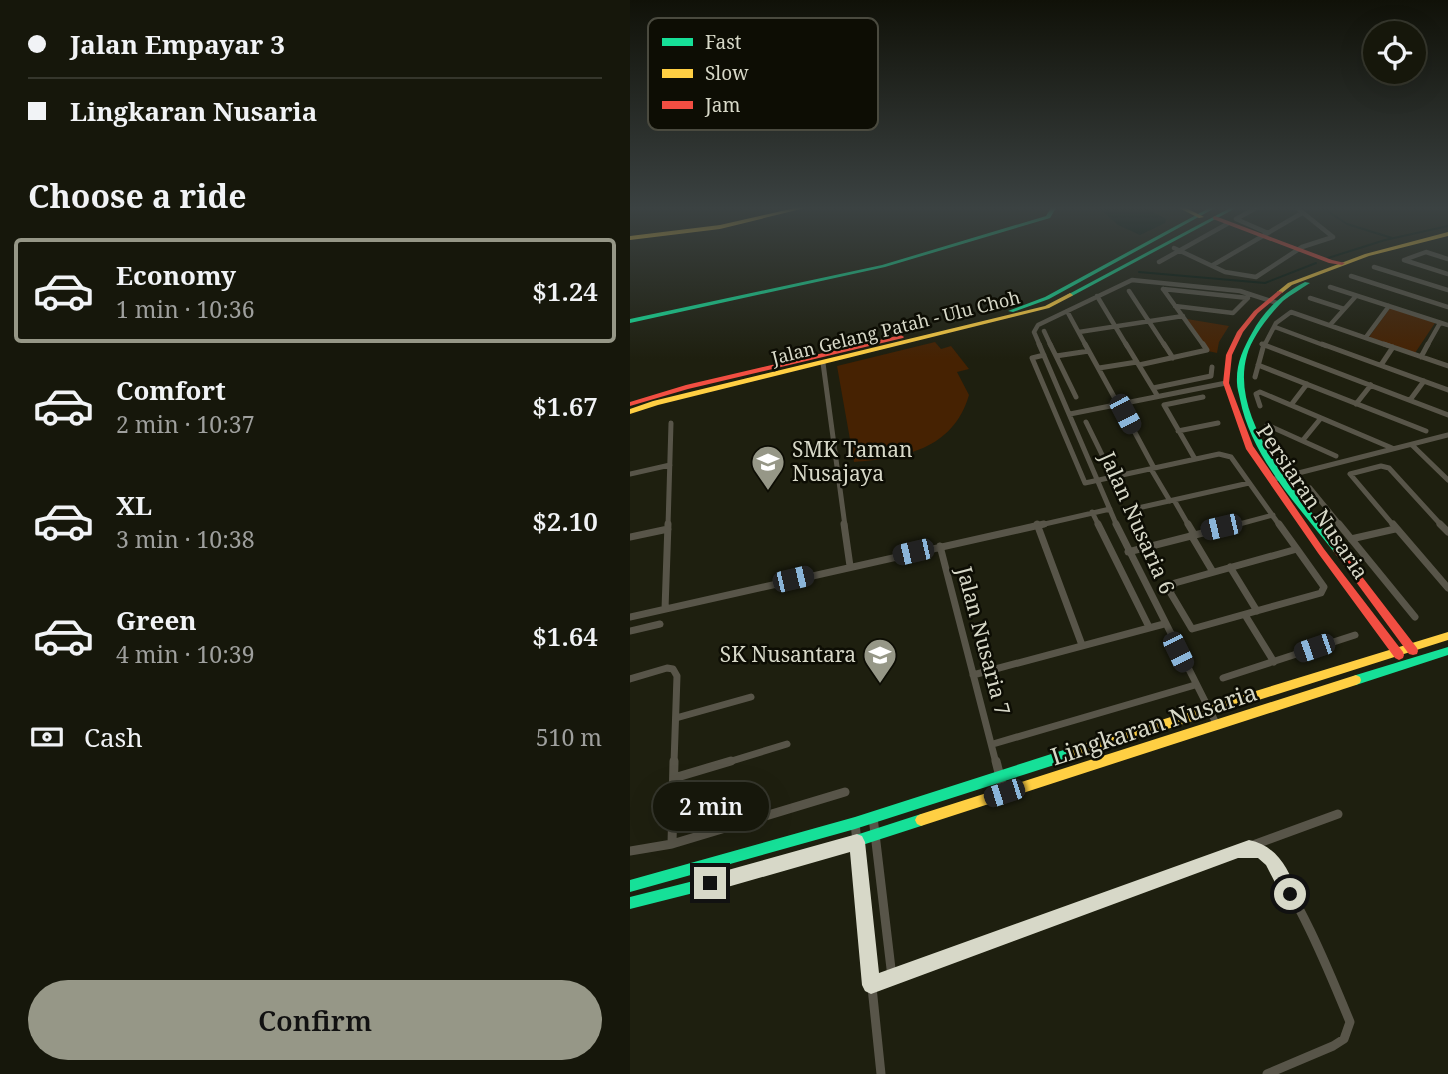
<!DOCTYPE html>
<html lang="en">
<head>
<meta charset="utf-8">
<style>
	:root { --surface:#16170b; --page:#232419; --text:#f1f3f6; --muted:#9e9f9d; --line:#35362c; --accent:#969787 }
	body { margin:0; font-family:"Noto Serif",serif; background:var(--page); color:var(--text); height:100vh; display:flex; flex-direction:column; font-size:26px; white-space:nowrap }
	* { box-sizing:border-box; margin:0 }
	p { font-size:23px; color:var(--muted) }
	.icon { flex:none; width:38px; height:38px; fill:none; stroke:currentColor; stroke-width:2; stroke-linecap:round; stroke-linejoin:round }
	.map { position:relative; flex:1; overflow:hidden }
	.side { display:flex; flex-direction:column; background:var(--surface); width:630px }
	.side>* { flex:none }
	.guide { display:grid; align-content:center; height:154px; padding:0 28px; background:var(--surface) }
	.fabs { position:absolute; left:733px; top:21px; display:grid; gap:14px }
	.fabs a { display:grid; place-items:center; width:63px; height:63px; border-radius:50%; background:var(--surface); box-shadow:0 7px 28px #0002,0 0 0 2px var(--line); font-size:35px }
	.end { position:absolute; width:32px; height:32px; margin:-16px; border:9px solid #d7d8c8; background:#111; box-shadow:0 0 0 4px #111 }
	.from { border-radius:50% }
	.bubble { position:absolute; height:49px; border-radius:24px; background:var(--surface); box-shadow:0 7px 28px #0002,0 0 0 2px var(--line); font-size:23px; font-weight:600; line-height:49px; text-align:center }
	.car { position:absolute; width:21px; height:42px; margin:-21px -10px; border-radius:9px; box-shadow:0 0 5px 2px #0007; background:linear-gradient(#222 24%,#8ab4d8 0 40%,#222 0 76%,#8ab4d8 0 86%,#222 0) }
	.guide b { display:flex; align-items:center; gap:24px; height:66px; font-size:26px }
	.guide b+b { border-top:2px solid var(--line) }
	.guide i { width:18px; height:18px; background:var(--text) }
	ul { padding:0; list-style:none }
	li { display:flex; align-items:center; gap:21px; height:105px; margin:0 14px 10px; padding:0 14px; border:4px solid transparent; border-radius:7px }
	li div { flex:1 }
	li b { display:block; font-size:26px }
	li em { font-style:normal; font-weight:600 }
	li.selected { border-color:var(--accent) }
	li>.icon { width:63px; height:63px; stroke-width:1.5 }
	h2 { padding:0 28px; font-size:32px; line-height:84px }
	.pay { display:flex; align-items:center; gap:18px; height:77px; padding:0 28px; font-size:26px }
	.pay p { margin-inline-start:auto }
	.cta { display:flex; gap:14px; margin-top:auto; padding:14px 28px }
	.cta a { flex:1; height:80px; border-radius:42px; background:var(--accent); color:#111; font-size:28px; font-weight:600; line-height:80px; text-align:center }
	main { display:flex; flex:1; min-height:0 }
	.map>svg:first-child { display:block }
	.green { fill:#462202 }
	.water { fill:#03160a }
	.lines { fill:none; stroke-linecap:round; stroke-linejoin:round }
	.stream { stroke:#03160a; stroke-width:2 }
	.street-far3 { stroke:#585549; stroke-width:4.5 }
	.street-far2 { stroke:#585549; stroke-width:5 }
	.street-far1 { stroke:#585549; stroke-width:7 }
	.street { stroke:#585549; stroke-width:9 }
	.fast { fill:#16e098; fill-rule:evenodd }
	.slow { fill:#ffcf43; fill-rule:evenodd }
	.jam { fill:#f24e42; fill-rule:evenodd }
	.route { fill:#d7d8c8 }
	.labels { text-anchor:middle; stroke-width:5; stroke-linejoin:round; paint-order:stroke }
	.far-street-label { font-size:18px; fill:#d7d8c8; stroke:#0d0d04 }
	.poi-label { font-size:21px; fill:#d7d8c8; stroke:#0d0d04; text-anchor:start }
	.street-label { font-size:21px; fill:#d7d8c8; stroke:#0d0d04 }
	.near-street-label { font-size:24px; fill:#d7d8c8; stroke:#0d0d04 }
	.key { fill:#0d0d04; stroke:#4a4a3f; stroke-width:2 }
	.key-label { font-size:19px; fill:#d7d8c8 }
</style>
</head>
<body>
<main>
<section class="side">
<div class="guide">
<b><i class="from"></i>Jalan Empayar 3</b>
<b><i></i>Lingkaran Nusaria</b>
</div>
<h2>Choose a ride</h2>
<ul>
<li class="selected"><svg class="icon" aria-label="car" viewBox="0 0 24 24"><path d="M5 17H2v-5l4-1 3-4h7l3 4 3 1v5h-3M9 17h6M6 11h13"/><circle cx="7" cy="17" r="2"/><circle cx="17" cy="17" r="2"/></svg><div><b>Economy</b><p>1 min · 10:36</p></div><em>$1.24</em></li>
<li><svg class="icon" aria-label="car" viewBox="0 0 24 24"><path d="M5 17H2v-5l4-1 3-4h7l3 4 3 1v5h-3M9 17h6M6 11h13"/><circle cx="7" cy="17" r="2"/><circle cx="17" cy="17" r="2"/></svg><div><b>Comfort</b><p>2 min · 10:37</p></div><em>$1.67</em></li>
<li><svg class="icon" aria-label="car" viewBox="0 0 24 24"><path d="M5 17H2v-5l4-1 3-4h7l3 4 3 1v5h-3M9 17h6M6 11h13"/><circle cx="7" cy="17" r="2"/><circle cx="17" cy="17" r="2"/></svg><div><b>XL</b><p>3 min · 10:38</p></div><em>$2.10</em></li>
<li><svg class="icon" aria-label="car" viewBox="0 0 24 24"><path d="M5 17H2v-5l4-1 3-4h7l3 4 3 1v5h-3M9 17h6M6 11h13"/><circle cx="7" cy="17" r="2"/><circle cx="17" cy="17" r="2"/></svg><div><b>Green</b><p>4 min · 10:39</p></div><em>$1.64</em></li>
</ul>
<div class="pay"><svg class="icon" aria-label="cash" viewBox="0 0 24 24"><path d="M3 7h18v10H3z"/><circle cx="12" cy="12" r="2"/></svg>Cash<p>510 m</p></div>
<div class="cta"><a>Confirm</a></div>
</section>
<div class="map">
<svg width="818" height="1074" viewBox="0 0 818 1074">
	<rect width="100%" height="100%" fill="#1e1f0f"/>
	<!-- green -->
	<path class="green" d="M760 308 805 323 785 353 739 337Z
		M557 319 599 326 589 342 587 353 578 351Z
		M305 342 311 349 321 346 339 369 327 372 339 395C323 450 273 458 224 462L207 366Z"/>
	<!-- water -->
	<path class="water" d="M469 208H516L536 219 535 223 510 235 488 225Z"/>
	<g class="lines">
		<!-- stream -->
		<path class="stream" d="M693 208 717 224 762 238
			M698 258 755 240 818 226
			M509 272 635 283 686 263"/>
		<!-- street-far3 -->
		<path class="street-far3" d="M667 208 703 237
			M606 219 638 233
			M606 219 626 208
			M544 248 595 272 626 277 672 247 703 237
			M774 260 796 252 818 259
			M774 260 818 274
			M529 262 597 224
			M583 265 672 213
			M744 267 818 290
			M721 276 818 307
			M700 287 818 325
			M533 289 618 298 603 313 545 306
			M533 289 574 346
			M499 291 535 346
			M467 296 497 346
			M680 298 714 309
			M437 311 456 346
			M700 325 726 296
			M645 327 696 346
			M414 331 421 346
			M449 332 553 316
			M736 337 759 306
			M632 344 637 346
			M410 346 404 332 408 325 502 280 610 291 647 303
			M634 346 646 323 661 312 759 346
			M797 346 810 323"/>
		<!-- street-far2 -->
		<path class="street-far2" d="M409 344 487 526
			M420 344 426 356 459 351
			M455 344 488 404
			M496 344 527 395
			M534 344 543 358
			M632 344 818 415
			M692 344 818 390
			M754 344 818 366
			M414 355 402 358 455 483 589 454 601 457 650 526
			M426 356 446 397
			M791 357 798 344
			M193 363 215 526
			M509 365 577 350 573 344
			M628 365 796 431
			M751 365 763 347
			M469 368 507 362
			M625 377 634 344
			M523 388 581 376 582 367
			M780 400 794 381
			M726 404 741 385
			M661 405 677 384
			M630 406 626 394 630 392 762 448
			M440 414 596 383
			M495 414 524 468
			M456 422 483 477
			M637 425 706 456
			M548 431 588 423
			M673 440 691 418
			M782 445 818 480
			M565 459 534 405 573 397
			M521 469 540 501
			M0 474 40 465
			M641 480 818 435
			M680 488 711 526
			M544 500 559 526
			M508 508 619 483
			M462 512 469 526
			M38 526 41 423
			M406 526 480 509
			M602 526 643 515
			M764 526 720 474 751 466 759 468 812 526"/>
		<!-- street-far1 -->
		<path class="street-far1" d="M214 524 220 566
			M407 524 452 645
			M468 524 519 627
			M486 524 587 725
			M558 524 564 534
			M649 524 667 549
			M709 524 785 617
			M763 524 818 588
			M810 524 818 532
			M561 535 583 572
			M0 537 38 529
			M721 539 765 529
			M310 546 366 763
			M667 549 694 587 691 593 562 629 540 592 545 583Z
			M498 552 608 524
			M600 567 627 611
			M35 609 38 524
			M615 615 644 662
			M0 617 414 524
			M0 631 30 624
			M343 675 534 624
			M593 678 725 635
			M0 679 37 668 43 669 47 676 44 763
			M46 718 121 697
			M363 744 565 685
			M95 763 157 744"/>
		<!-- street -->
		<path class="street" d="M366 761 374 793
			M44 778 101 761
			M243 817 262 977
			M225 823 251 1074
			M42 844 44 761
			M615 849 632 851C667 892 699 971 720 1022L714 1039 703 1046 637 1074
			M0 851 42 844 215 792
			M241 985 708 814"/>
		<!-- fast -->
		<path class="fast" d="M421 208H426L420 218 255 267 0 323V319L252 265 416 216Z
			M579 208H585L419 299 383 312 378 311 415 297Z
			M600 208H606L442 296 437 295Z
			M675 282 680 283C671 289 662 294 653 301 640 314 622 337 617 355 598 421 672 499 710 548L711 550 710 552H704C669 507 621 457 610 399 609 394 607 388 607 383 606 364 613 349 622 333 633 311 653 293 675 282Z
			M818 647V655L726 685 722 683 721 680 722 677 726 675Z
			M443 747 447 749 449 753 447 757 443 759 225 829 0 892V880L225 817Z
			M291 814 295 816 297 820 295 824 291 826 155 870 0 909V897L155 858Z"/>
		<!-- slow -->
		<path class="slow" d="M165 208H175L90 229 0 240V236L90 225Z
			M549 208H556L574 217 569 218Z
			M818 232V236L739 256 662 285 652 293 647 292 658 283 735 254Z
			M440 293 443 295 442 296 419 308 28 405 0 414V409L23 401 415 306Z
			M818 632V640L443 759 439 757 437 753 439 749 443 747Z
			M726 675 730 677 731 680 730 683 726 685 291 826 287 824 285 820 287 816 291 814Z"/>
		<!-- jam -->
		<path class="jam" d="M585 216 702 260 715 263 712 265 699 263 583 219V217Z
			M648 291 653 292 628 313 613 332 602 355 599 383 623 446 694 549 773 652 774 655 773 658 769 660 765 658 688 553 616 449 593 383 596 355 607 332 624 311Z
			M271 335 274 337 273 338 58 389 0 406V402L56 385Z
			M707 546 710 548 787 648 788 651 787 654 783 655 779 654 704 552 703 550 704 548Z"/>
	</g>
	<!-- sky -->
	<linearGradient id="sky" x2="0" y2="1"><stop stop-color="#101108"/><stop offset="0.58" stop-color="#3b4242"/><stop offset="1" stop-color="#3b4242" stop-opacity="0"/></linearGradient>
	<rect width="818" height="359" fill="url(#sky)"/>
	<!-- route -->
	<path class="route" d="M227 834 232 836 235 842 249 973 619 840C647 846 658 868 668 894L666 900 660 902 654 900 636 865 628 858H608L241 994 235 991 232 985 220 852 80 892 74 889 72 883 74 877 80 875Z"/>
	<!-- icons -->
	<defs>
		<symbol id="school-pin" viewBox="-11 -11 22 30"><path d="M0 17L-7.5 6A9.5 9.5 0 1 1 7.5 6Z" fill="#969787" stroke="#0d0d04"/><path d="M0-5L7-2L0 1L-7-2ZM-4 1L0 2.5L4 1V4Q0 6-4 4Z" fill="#fff"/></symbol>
	</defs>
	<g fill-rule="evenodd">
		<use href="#school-pin" x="119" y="443" width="38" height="52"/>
		<use href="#school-pin" x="231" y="636" width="38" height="52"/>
	</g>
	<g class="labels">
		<!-- far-street labels -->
		<g class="far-street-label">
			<text transform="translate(266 328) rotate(-14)" y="6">Jalan Gelang Patah - Ulu Choh</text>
		</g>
		<!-- poi labels -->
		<g class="poi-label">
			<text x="162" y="457">SMK Taman<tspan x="162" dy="24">Nusajaya</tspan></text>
			<text x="226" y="662" text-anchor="end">SK Nusantara</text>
		</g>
		<!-- street labels -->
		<g class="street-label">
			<text transform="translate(682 502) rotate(56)" y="7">Persiaran Nusaria</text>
			<text transform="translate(507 523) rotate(66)" y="7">Jalan Nusaria 6</text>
			<text transform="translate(353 641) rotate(75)" y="7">Jalan Nusaria 7</text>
		</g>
		<!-- near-street labels -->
		<g class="near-street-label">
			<text transform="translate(524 725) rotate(-18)" y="8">Lingkaran Nusaria</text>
		</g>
	</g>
	<!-- legend -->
	<rect x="18" y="18" width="230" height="112" rx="10" class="key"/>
	<rect x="32" y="38" width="31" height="8" fill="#16e098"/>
	<rect x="32" y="69" width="31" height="9" fill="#ffcf43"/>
	<rect x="32" y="101" width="31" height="8" fill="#f24e42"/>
	<g class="key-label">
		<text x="75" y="49">Fast</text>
		<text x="75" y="80">Slow</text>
		<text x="75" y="112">Jam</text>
	</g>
</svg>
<div class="fabs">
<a><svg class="icon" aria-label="locate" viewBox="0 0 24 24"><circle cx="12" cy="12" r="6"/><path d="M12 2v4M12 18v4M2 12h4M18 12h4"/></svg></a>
</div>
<i class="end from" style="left:660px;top:894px"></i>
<i class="end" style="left:80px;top:883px"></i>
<div class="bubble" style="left:23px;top:782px;width:116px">2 min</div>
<i class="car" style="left:495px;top:414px;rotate:152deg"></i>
<i class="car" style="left:591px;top:527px;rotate:257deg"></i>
<i class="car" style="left:283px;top:552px;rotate:257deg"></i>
<i class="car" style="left:163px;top:579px;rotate:77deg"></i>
<i class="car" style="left:684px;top:648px;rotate:251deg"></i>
<i class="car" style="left:548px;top:652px;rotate:154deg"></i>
<i class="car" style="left:374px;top:793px;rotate:252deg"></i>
</div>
</main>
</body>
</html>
